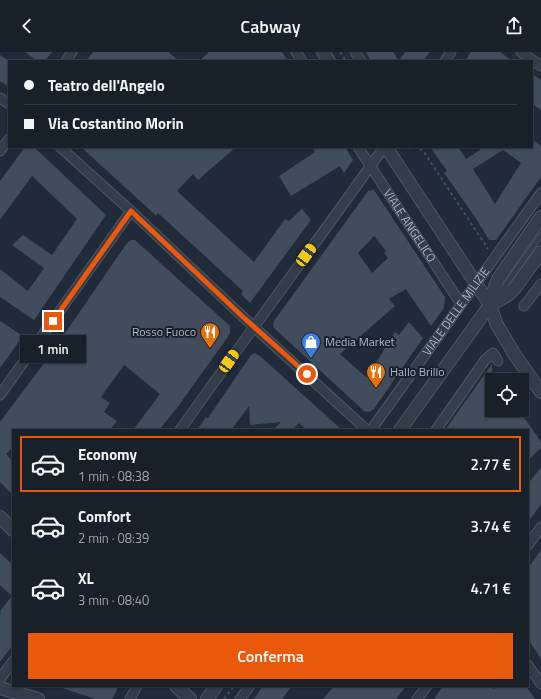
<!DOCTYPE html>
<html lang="it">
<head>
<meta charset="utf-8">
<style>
	:root { --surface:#18202a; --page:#212832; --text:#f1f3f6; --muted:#9fa3a8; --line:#363e47; --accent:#ea580c }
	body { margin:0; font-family:"Titillium Web",sans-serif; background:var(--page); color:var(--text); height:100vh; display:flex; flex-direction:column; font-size:15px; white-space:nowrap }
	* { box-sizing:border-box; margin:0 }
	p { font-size:13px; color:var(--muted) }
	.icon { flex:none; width:22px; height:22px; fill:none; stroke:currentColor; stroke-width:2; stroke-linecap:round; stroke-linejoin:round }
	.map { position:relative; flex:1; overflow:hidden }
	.panel { position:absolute; left:12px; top:377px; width:517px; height:258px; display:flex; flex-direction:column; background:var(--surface); border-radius:0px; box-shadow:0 1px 3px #0004,0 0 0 1px var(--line) }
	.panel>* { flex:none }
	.hud { position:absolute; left:8px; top:8px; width:525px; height:88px; border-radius:0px; box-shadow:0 1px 3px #0004,0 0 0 1px var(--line); display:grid; align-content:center; height:88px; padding:0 16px; background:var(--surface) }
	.tools { position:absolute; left:485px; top:321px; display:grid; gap:8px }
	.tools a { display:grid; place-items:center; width:44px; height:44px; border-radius:0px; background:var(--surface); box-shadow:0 1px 3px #0004,0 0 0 1px var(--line); font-size:20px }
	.end { position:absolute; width:18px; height:18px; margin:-9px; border:5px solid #ea580c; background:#fff; box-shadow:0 0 0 2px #fff }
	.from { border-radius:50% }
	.bubble { position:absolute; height:28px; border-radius:0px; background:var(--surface); box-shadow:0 1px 3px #0004,0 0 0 1px var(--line); font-size:13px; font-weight:600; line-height:28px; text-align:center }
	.car { position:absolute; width:12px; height:24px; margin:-12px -6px; border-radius:5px; box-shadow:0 0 3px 1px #0007; background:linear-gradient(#f5c518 24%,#345 0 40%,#f5c518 0 76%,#345 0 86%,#f5c518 0) }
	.hud b { display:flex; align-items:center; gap:14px; height:38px; font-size:15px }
	.hud b+b { border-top:1px solid var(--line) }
	.hud i { width:10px; height:10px; background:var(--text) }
	ul { padding:7px 0 0; list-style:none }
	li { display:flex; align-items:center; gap:12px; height:56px; margin:0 8px 6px; padding:0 8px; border:2px solid transparent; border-radius:0px }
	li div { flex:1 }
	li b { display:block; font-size:15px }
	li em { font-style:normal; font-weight:600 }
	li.on { border-color:var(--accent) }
	li>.icon { width:36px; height:36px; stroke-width:1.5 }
	.button { display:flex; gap:8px; margin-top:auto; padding:8px 16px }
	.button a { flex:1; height:46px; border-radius:0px; background:var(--accent); color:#fff; font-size:16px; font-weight:600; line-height:46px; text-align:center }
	header { display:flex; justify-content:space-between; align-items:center; height:52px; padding:0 16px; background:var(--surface); font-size:18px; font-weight:600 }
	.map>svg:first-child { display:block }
	.building { fill:#414d5d; fill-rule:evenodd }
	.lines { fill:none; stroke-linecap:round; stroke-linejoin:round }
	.service-casing { stroke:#4e5763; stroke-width:6 }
	.minor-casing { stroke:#4e5763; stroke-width:11 }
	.tertiary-casing { stroke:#4e5763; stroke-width:14 }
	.path { stroke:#3f5457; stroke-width:2; stroke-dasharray:3 3; stroke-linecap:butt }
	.service { stroke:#333c49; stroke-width:4.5 }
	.minor { stroke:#333c49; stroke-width:9 }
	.tertiary { stroke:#333c49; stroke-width:12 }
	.route { stroke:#ea580c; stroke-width:5 }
	.labels { text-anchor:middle; stroke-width:4; stroke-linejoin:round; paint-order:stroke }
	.street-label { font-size:12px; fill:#aeb7c5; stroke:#19212d }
	.poi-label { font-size:12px; fill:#aeb7c5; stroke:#19212d; text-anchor:start }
</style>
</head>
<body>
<header><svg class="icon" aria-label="back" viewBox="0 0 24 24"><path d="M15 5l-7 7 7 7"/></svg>Cabway<svg class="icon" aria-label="share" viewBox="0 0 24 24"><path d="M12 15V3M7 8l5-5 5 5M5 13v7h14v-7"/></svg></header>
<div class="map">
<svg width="541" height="647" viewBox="0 0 541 647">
	<rect width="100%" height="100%" fill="#202a38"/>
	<!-- building -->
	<path class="building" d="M25 0H52L45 9H37Z
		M93 0H168L179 9H86Z
		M209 0H282L288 9H199Z
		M366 0H393L399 9 405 0H430L423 9H371Z
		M471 0H500L512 9H465Z
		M0 3 9 9V35L0 29Z
		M532 22 541 28V58L532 52Z
		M532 87 541 94V125L496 188H489L475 165 444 121 447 119 430 95H458L466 107 480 98 482 95H532ZM503 98 521 111 495 152 473 117Z
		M25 95H34L106 163 34 268 0 245V217L28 239 44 216 12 193 23 183 52 203 77 167 32 124 0 168V129Z
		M81 95H236L198 128 193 122 177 139 254 210 285 167 289 169 302 157 311 168 250 251 241 242 243 239 158 161 156 164 151 159Z
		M312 95H345L353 108 344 121 340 114 291 144 279 124 315 100Z
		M374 138 445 245 444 256 431 274 406 237 389 247 395 254 340 302 366 325 379 306 395 280 399 283 409 270 423 286 374 357 369 360 364 359 273 275 274 269 368 139ZM374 184 386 199 384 201 388 206 372 221 358 201Z
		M131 188H135L230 274V281L227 286 177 356 159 378H133L160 342 124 313 101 345 110 351 104 360 117 369 110 378H13V392L12 396 6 402 13 410V443L0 430V370L48 306 127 191Z
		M0 269 23 284 0 316Z
		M255 301 260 304 342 378H307L299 371 292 378H273L281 370 250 373 249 354 231 378H197L206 365 208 366 251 303Z
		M492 312V358H519L541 390V396L528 408V378H445Z
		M541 415V452L528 470V432Z
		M541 498V607L528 587V516Z
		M0 501 13 513V593L0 610V564L1 558 12 544 0 533Z
		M62 634H119L112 647H96L62 636Z
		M263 634H292L282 647H254Z
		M334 634H406L396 647H323Z
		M443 634H489L494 637 497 634H526L535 647H434Z"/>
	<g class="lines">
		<defs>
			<path id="service" d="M497 245 541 183"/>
			<g id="minor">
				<path d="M296 0 302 9"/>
				<path d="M355 0 361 9"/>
				<path d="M521 0 541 14"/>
				<path d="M66 9 72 0"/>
				<path d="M445 9 451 0"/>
				<path d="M0 46 9 52"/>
				<path d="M60 95 131 159 243 265 367 378"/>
				<path id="s1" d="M358 95 461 252"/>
				<path d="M0 99 9 87"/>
				<path d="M524 254 541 232"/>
				<path d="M0 343 131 159"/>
				<path d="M180 378C247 283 317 190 384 95"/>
				<path id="s2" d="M371 378 541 141"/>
				<path d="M436 378 485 308 493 301 498 309"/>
				<path d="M528 493 541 475"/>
				<path d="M528 613 541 632"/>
				<path d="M0 627 13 609"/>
				<path d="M130 647 137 634"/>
				<path d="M240 647 250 634"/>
				<path d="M417 647 427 634"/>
			</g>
			<path id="tertiary" d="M323 0 329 9
				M386 95 490 253 497 273 512 298
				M490 253 493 240 498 227 541 165
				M512 299 541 340
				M400 378 490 253 508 243 515 236 541 200
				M0 465 13 478
				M176 634 190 647
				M0 636 38 647
				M207 647 216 634"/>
		</defs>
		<!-- service casing -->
		<use href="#service" class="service-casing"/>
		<!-- minor casing -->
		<use href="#minor" class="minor-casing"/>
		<!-- tertiary casing -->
		<use href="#tertiary" class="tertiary-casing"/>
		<!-- path -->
		<path class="path" d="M340 0 346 9
			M402 95 403 96C411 98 417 93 424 100L488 197
			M224 647 234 634"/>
		<!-- service -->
		<use href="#service" class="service"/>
		<!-- minor -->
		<use href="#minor" class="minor"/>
		<!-- tertiary -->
		<use href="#tertiary" class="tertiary"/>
	</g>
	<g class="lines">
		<!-- route -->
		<path class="route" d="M53 269 131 159 243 265 307 322"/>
	</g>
	<!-- icons -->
	<defs>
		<symbol id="restaurant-pin" viewBox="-11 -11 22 30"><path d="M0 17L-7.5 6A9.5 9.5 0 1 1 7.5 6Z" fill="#e8710a" stroke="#19212d"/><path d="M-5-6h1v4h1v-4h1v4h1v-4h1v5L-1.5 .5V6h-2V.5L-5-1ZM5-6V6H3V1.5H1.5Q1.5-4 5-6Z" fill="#fff"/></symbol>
		<symbol id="shop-pin" viewBox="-11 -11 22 30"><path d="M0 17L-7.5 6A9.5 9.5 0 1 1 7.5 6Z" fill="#3f7fe0" stroke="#19212d"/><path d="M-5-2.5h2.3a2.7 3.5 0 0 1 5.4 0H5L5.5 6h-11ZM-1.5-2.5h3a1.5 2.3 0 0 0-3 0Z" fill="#fff"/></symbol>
	</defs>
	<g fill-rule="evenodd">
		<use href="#restaurant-pin" x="199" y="269" width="22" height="30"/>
		<use href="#shop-pin" x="300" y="279" width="22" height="30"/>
		<use href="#restaurant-pin" x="365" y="309" width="22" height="30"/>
	</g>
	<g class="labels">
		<!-- street labels -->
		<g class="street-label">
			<text dy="4" stroke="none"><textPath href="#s1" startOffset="94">VIALE ANGELICO</textPath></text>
			<text dy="4" stroke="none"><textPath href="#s2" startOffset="146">VIALE DELLE MILIZIE</textPath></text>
		</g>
		<!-- poi labels -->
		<g class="poi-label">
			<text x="196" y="284" text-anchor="end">Rosso Fuoco</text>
			<text x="325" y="294">Media Market</text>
			<text x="390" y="324">Hallo Brillo</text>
		</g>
	</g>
</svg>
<div class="tools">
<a><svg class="icon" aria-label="locate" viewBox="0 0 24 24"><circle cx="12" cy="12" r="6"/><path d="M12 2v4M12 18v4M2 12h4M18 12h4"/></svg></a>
</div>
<i class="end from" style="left:307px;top:322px"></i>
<i class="end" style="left:53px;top:269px"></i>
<div class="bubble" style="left:20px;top:283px;width:66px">1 min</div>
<i class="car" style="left:306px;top:203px;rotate:36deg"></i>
<i class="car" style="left:229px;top:309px;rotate:35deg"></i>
<div class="hud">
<b><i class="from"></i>Teatro dell'Angelo</b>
<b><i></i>Via Costantino Morin</b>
</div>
<section class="panel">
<ul>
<li class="on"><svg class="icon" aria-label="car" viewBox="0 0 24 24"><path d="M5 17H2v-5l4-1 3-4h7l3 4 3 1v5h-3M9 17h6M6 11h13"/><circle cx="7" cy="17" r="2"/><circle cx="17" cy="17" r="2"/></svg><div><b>Economy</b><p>1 min · 08:38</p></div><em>2.77 €</em></li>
<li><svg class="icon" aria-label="car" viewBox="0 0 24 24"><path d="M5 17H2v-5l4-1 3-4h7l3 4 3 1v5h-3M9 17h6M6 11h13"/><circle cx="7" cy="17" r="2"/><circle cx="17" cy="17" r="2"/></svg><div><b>Comfort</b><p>2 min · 08:39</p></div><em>3.74 €</em></li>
<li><svg class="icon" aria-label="car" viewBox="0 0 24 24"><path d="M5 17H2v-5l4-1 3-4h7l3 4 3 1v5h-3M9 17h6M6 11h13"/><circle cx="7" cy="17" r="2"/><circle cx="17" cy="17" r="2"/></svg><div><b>XL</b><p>3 min · 08:40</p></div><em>4.71 €</em></li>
</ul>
<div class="button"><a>Conferma</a></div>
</section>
</div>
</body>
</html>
